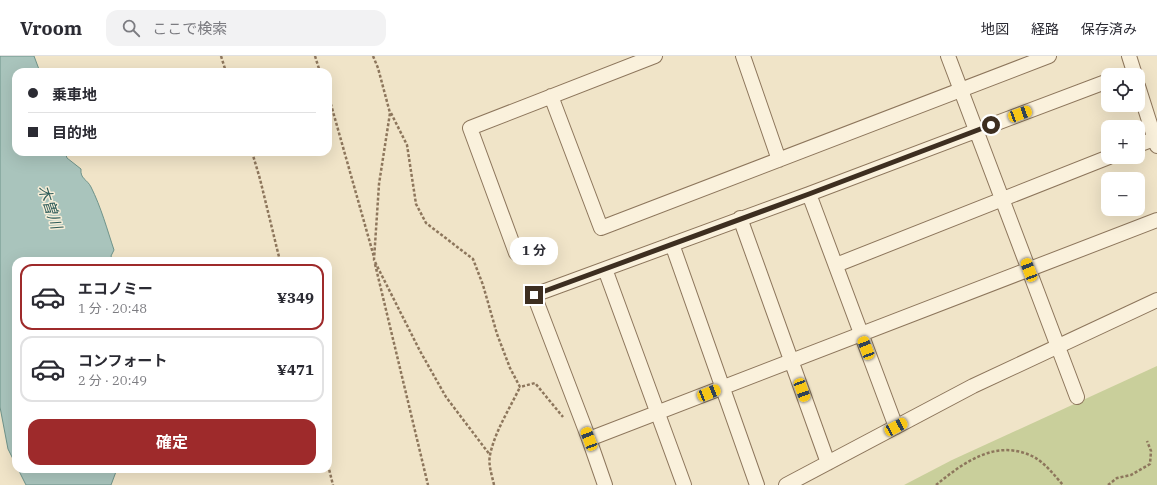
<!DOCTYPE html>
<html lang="ja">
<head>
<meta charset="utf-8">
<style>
	:root { --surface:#fff; --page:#f2f2f3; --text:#2b2b33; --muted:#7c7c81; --line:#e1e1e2; --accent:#9e2a2b }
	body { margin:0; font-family:"IBM Plex Serif","Noto Sans JP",serif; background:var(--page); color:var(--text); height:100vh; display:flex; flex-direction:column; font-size:15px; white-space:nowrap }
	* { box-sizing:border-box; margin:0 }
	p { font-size:13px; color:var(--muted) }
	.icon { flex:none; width:22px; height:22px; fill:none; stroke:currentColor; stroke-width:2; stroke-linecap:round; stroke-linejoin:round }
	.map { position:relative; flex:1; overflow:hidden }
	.drawer { position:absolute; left:12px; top:201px; width:320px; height:216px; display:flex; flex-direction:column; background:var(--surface); border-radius:12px; box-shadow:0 4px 16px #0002 }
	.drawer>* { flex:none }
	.guide { position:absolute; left:12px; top:12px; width:320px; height:88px; border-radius:12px; box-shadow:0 4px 16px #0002; display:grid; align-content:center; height:88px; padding:0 16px; background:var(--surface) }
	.buttons { position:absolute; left:1101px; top:12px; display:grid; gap:8px }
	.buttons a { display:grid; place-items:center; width:44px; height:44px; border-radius:8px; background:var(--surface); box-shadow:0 4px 16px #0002; font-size:20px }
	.end { position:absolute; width:18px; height:18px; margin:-9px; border:5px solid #3d2e20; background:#fff; box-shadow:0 0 0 2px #fff }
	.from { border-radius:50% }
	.bubble { position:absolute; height:28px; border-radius:12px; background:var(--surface); box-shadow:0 4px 16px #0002; font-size:13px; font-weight:700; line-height:28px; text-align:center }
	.car { position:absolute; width:12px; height:24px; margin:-12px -6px; border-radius:5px; box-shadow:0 0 3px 1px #0007; background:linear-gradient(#f5c518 24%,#345 0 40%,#f5c518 0 76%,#345 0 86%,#f5c518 0) }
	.guide b { display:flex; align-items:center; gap:14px; height:38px; font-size:15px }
	.guide b+b { border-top:1px solid var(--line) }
	.guide i { width:10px; height:10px; background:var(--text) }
	ul { padding:7px 0 0; list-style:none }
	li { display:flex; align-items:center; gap:12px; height:66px; margin:0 8px 6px; padding:0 8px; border:2px solid var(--line); border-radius:12px }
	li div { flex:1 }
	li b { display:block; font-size:15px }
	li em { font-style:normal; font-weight:700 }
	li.current { border-color:var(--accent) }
	li>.icon { width:36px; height:36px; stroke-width:1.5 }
	.action { display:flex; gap:8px; margin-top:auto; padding:8px 16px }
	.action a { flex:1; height:46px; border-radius:12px; background:var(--accent); color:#fff; font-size:16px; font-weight:700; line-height:46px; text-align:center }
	header { display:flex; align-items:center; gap:24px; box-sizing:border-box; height:56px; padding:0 20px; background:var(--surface); border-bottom:1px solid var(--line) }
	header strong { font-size:19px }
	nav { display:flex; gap:22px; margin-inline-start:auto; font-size:14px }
	.search { width:280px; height:36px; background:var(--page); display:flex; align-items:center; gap:10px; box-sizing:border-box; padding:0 14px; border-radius:12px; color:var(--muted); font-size:15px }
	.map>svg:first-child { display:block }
	.green { fill:#c9cf9b }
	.water { fill:#a9c4bc; stroke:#6f938a }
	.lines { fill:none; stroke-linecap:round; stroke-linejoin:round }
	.minor-casing { stroke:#8d765c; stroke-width:16 }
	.path { stroke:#8d765c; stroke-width:2.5; stroke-dasharray:3 2; stroke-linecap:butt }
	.minor { stroke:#faf1dc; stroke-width:14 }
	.route { stroke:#3d2e20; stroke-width:5 }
	.labels { text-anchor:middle; stroke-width:3; stroke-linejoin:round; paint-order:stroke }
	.water-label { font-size:15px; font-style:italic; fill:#2f5d5a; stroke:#f7eed8 }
</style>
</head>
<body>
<header>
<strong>Vroom</strong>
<div class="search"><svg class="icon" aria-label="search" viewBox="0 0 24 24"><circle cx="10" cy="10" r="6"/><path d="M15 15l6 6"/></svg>ここで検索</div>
<nav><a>地図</a><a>経路</a><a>保存済み</a></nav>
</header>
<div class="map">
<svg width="1157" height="429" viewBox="0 0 1157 429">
	<rect width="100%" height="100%" fill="#f0e4c8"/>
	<!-- green -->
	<path class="green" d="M1157 310V429H904L952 404Z"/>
	<!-- water -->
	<path class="water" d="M0 0H34L40 16H16V96H65L67 102 81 113C80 123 87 123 91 131 101 151 107 173 114 194L111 200 113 205H16V409L8 393 0 351Z
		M18 413H117L111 429H26Z"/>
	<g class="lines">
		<defs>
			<path id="minor" d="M743 0 779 104
				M948 0 1077 341
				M1129 0 1135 19
				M1138 30 1157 90
				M551 40 601 172 1049 0
				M1138 89 1154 83
				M809 138 896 371
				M740 162 828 407
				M672 188 757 429
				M516 197 470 72 655 0
				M836 209 1109 101
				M605 213 684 429
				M589 383 1157 164
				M605 429 589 383 534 239 809 138 1108 25
				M786 429 973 330 1157 244"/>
		</defs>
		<!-- minor casing -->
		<use href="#minor" class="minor-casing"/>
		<!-- path -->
		<path class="path" d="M221 0 226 16
			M315 0 320 16
			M373 0 378 12 390 57 379 128 374 204 420 295 446 341 490 399
			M328 38 374 201
			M391 57 407 89 416 148 426 167 473 203 483 229 497 278 510 312 520 331 535 327 563 361
			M252 96 260 123 280 205
			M375 208 428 429
			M328 409 333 429
			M494 429C492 419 488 409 490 399 495 375 510 352 520 331
			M936 429C964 406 997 382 1034 401 1045 407 1055 420 1063 429
			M1108 429 1117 422 1131 419 1150 408 1151 395 1147 385"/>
		<!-- minor -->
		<use href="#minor" class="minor"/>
	</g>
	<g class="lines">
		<!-- route -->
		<path class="route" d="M534 239 809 138 991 69"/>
	</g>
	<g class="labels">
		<!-- water labels -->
		<g class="water-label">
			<text transform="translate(50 151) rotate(72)" y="5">木曽川</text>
		</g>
	</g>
</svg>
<div class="buttons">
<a><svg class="icon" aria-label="locate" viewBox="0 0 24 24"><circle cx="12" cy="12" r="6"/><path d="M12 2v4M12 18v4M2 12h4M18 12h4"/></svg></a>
<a>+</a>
<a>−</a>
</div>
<i class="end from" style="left:991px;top:69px"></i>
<i class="end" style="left:534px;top:239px"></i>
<div class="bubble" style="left:510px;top:181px;width:48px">1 分</div>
<i class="car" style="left:1020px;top:58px;rotate:70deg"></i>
<i class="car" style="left:1029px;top:214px;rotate:339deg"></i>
<i class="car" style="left:866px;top:292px;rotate:339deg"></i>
<i class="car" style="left:802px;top:334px;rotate:160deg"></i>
<i class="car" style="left:709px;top:337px;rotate:68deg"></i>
<i class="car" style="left:896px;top:371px;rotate:62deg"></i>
<i class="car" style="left:589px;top:383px;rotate:339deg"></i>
<div class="guide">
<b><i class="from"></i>乗車地</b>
<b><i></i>目的地</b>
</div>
<section class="drawer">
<ul>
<li class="current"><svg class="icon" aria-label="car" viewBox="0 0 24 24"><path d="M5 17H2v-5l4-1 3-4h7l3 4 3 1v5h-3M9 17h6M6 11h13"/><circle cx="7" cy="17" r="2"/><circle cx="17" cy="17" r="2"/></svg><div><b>エコノミー</b><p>1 分 · 20:48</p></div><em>¥349</em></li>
<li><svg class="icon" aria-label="car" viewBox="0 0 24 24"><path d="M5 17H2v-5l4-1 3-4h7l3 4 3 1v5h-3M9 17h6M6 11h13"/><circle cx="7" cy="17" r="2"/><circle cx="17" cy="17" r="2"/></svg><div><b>コンフォート</b><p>2 分 · 20:49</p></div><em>¥471</em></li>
</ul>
<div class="action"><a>確定</a></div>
</section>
</div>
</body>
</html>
